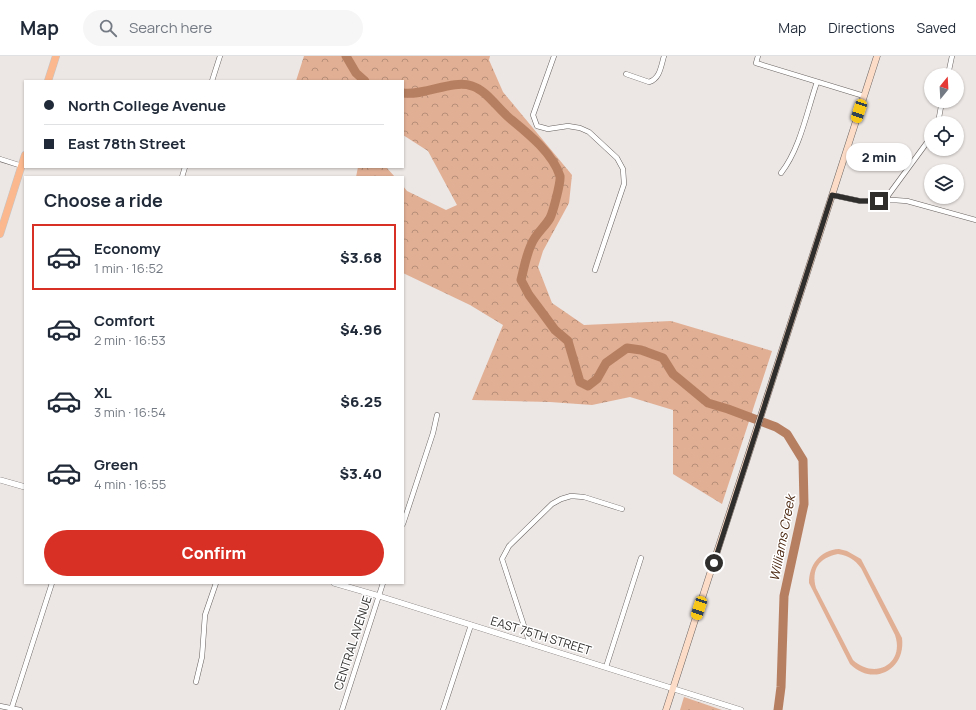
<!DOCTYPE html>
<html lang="en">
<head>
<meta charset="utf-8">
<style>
	:root { --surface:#fff; --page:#f6f6f7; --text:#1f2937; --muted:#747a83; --line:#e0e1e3; --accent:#d93025 }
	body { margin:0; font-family:Manrope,sans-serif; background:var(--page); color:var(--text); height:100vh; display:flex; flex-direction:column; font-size:15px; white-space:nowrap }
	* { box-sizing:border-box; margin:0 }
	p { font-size:13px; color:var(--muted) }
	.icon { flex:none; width:22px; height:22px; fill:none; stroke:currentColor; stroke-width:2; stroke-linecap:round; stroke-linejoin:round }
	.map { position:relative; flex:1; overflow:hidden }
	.sheet { position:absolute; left:24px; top:120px; width:380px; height:408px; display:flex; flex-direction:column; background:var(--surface); border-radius:0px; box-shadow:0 1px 3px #0004 }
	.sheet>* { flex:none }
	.top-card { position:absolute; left:24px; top:24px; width:380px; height:88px; border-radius:0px; box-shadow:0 1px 3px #0004; display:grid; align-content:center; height:88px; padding:0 20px; background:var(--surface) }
	.needle { width:26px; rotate:18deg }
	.tools { position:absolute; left:924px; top:12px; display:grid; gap:8px }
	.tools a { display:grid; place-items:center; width:40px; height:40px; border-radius:50%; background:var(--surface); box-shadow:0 1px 3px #0004; font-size:20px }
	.end { position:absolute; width:18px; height:18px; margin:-9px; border:5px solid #302e2d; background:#fff; box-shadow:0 0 0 2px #fff }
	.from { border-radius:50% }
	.bubble { position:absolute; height:28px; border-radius:14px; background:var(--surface); box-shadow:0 1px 3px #0004; font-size:13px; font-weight:800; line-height:28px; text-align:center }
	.car { position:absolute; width:12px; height:24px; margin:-12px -6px; border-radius:5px; box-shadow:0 0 3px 1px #0007; background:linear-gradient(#f5c518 24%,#345 0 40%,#f5c518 0 76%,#345 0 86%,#f5c518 0) }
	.top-card b { display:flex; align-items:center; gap:14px; height:38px; font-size:15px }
	.top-card b+b { border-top:1px solid var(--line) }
	.top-card i { width:10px; height:10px; background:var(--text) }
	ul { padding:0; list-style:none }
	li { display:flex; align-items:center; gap:12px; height:66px; margin:0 8px 6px; padding:0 12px; border:2px solid transparent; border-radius:0px }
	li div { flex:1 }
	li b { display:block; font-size:15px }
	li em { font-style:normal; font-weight:800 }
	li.current { border-color:var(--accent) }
	li>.icon { width:36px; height:36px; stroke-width:1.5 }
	h2 { padding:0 20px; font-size:18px; line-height:48px }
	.action { display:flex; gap:8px; margin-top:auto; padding:8px 20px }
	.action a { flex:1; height:46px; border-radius:24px; background:var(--accent); color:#fff; font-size:16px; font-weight:800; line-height:46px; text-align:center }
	header { display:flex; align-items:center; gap:24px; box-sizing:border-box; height:56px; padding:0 20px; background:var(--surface); border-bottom:1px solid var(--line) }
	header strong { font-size:19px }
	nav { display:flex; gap:22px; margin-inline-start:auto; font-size:14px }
	.search { width:280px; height:36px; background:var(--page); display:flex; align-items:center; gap:10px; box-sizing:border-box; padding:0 14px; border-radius:22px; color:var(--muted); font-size:15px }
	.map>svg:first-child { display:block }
	.grass { fill:#e1af94; fill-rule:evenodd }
	.forest { fill:url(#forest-crowns) }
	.park { fill:url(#park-tufts) }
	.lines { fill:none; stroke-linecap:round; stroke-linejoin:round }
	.river { stroke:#b77f61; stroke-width:9 }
	.minor-casing { stroke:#66615f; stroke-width:5.5 }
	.tertiary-casing { stroke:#66615f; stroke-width:6 }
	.secondary-casing { stroke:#66615f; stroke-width:7 }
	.primary-casing { stroke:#c5c4c4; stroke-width:8 }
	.minor { stroke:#fff; stroke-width:4.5 }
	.tertiary { stroke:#fff; stroke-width:5.5 }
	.secondary { stroke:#fddcc7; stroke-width:6 }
	.primary { stroke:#fbb88f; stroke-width:7 }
	.route { stroke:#302e2d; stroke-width:5 }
	.labels { text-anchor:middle; stroke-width:3; stroke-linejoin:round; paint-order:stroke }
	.street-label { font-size:12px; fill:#302e2d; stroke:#fff }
	.water-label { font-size:13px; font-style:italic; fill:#441f07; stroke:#fff }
</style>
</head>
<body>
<header>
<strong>Map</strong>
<div class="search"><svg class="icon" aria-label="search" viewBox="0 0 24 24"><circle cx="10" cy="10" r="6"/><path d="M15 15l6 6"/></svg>Search here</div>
<nav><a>Map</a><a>Directions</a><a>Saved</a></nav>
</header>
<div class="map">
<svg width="976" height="654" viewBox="0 0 976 654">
	<defs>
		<pattern id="forest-crowns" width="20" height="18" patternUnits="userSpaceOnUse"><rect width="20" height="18" fill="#e1af94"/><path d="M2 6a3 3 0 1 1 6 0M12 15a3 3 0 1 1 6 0" fill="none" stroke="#b78f79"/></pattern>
		<pattern id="park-tufts" width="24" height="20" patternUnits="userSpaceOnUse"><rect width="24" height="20" fill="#e1af94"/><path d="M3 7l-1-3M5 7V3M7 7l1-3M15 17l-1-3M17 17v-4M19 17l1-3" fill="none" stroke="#b78f79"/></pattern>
	</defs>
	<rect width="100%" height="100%" fill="#ece6e4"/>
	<!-- grass -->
	<path class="grass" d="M839 493 847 495 861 503 902 582C906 614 873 631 850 608L809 527C809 509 820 494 839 493ZM838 498C849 500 854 503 861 512L895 579C905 608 875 624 853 604L816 532C811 513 819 502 838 498Z"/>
	<!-- forest -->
	<path class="forest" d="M304 0H490L489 4 503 36 572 119 569 147 543 195 538 211 552 247 584 269 671 265 772 295 722 448 673 418V354L630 341 592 349 550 346 472 344 503 269 470 249 403 217V130L407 135 446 154 457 149 428 95 403 79V25H296Z
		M358 111H386L395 121H356Z"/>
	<!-- park -->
	<path class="park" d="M684 641 722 654H680Z"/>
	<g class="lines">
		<!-- river -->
		<path class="river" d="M346 0 356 17 365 25
			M403 37C425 40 453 23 472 30 488 35 499 55 513 65 530 79 553 98 560 120 561 126 553 156 550 162 545 171 535 178 531 189 526 200 524 212 521 224L529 239 541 255 555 274 568 285 580 326 588 330 597 323 606 307 627 292 641 294 663 302 673 318 708 347 728 353 776 371 787 378 803 404 804 448 784 540 781 631 778 654"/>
		<defs>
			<path id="minor" d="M554 0 533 59 537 70 548 73 568 70 580 72 589 76 617 102 623 113 624 128 595 214
				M758 0 756 7 864 40
				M626 18 649 26C660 23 661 10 664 0
				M948 19 952 0
				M212 25 220 0
				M938 67 942 45
				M0 103 22 110
				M781 117C800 93 807 55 817 26
				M182 121 185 111
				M832 139 860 145H876L893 144 907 145 976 164
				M884 145 931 81
				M403 468 433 377 437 359
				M530 588 502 503 509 490 552 448 561 443 571 440 584 441 622 453
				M606 611 641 502
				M196 626 202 601 205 559 216 527
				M0 650 20 654
				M11 654 52 527
				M342 654 383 527
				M443 654 471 569"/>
			<path id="tertiary" d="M0 424 25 431
				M334 527 379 540 741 654"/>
			<path id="secondary" d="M666 654 877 0"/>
			<path id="primary" d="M48 25 56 0
				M0 178 25 99"/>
		</defs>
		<!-- minor casing -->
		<use href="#minor" class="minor-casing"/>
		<!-- tertiary casing -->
		<use href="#tertiary" class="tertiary-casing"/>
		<!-- secondary casing -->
		<use href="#secondary" class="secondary-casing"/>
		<!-- primary casing -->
		<use href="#primary" class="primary-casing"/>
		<!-- minor -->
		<use href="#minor" class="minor"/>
		<!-- tertiary -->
		<use href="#tertiary" class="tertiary"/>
		<!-- secondary -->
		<use href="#secondary" class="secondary"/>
		<!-- primary -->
		<use href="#primary" class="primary"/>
	</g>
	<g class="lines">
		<!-- route -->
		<path class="route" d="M714 507 832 139 860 145H879"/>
	</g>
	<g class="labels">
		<!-- street labels -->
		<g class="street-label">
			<text transform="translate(541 580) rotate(17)" y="4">EAST 75TH STREET</text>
			<text transform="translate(353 587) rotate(-72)" y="4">CENTRAL AVENUE</text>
		</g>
		<!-- water labels -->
		<g class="water-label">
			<text transform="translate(782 482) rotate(-79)" y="5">Williams Creek</text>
		</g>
	</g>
</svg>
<div class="tools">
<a><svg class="needle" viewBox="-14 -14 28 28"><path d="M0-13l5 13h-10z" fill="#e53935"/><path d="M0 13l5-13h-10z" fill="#747a83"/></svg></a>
<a><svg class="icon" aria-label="locate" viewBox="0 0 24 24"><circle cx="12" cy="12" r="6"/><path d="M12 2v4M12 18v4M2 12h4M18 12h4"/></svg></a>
<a><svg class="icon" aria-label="layers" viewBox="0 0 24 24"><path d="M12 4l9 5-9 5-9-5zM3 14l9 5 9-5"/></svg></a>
</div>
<i class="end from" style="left:714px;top:507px"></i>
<i class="end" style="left:879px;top:145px"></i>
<div class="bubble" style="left:846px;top:87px;width:66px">2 min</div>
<i class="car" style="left:859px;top:55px;rotate:198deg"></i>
<i class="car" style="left:699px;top:552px;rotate:198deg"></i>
<div class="top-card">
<b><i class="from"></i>North College Avenue</b>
<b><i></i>East 78th Street</b>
</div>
<section class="sheet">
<h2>Choose a ride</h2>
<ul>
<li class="current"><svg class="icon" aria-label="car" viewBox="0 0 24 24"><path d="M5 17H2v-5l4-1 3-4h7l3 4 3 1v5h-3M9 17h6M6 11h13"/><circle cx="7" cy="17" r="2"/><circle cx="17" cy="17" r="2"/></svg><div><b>Economy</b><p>1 min · 16:52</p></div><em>$3.68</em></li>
<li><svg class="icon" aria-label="car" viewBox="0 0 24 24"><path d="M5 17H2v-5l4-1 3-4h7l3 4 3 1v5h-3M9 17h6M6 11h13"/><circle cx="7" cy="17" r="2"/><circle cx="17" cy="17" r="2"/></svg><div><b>Comfort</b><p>2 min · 16:53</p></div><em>$4.96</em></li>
<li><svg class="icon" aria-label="car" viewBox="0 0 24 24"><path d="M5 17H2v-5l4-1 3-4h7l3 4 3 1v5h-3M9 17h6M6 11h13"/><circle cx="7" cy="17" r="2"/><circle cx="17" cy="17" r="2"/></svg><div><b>XL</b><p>3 min · 16:54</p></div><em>$6.25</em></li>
<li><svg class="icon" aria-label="car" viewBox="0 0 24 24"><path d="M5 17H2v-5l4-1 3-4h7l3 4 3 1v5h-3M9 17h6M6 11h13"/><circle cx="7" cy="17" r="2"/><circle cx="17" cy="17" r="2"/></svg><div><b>Green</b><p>4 min · 16:55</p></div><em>$3.40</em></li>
</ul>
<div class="action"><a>Confirm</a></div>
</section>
</div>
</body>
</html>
